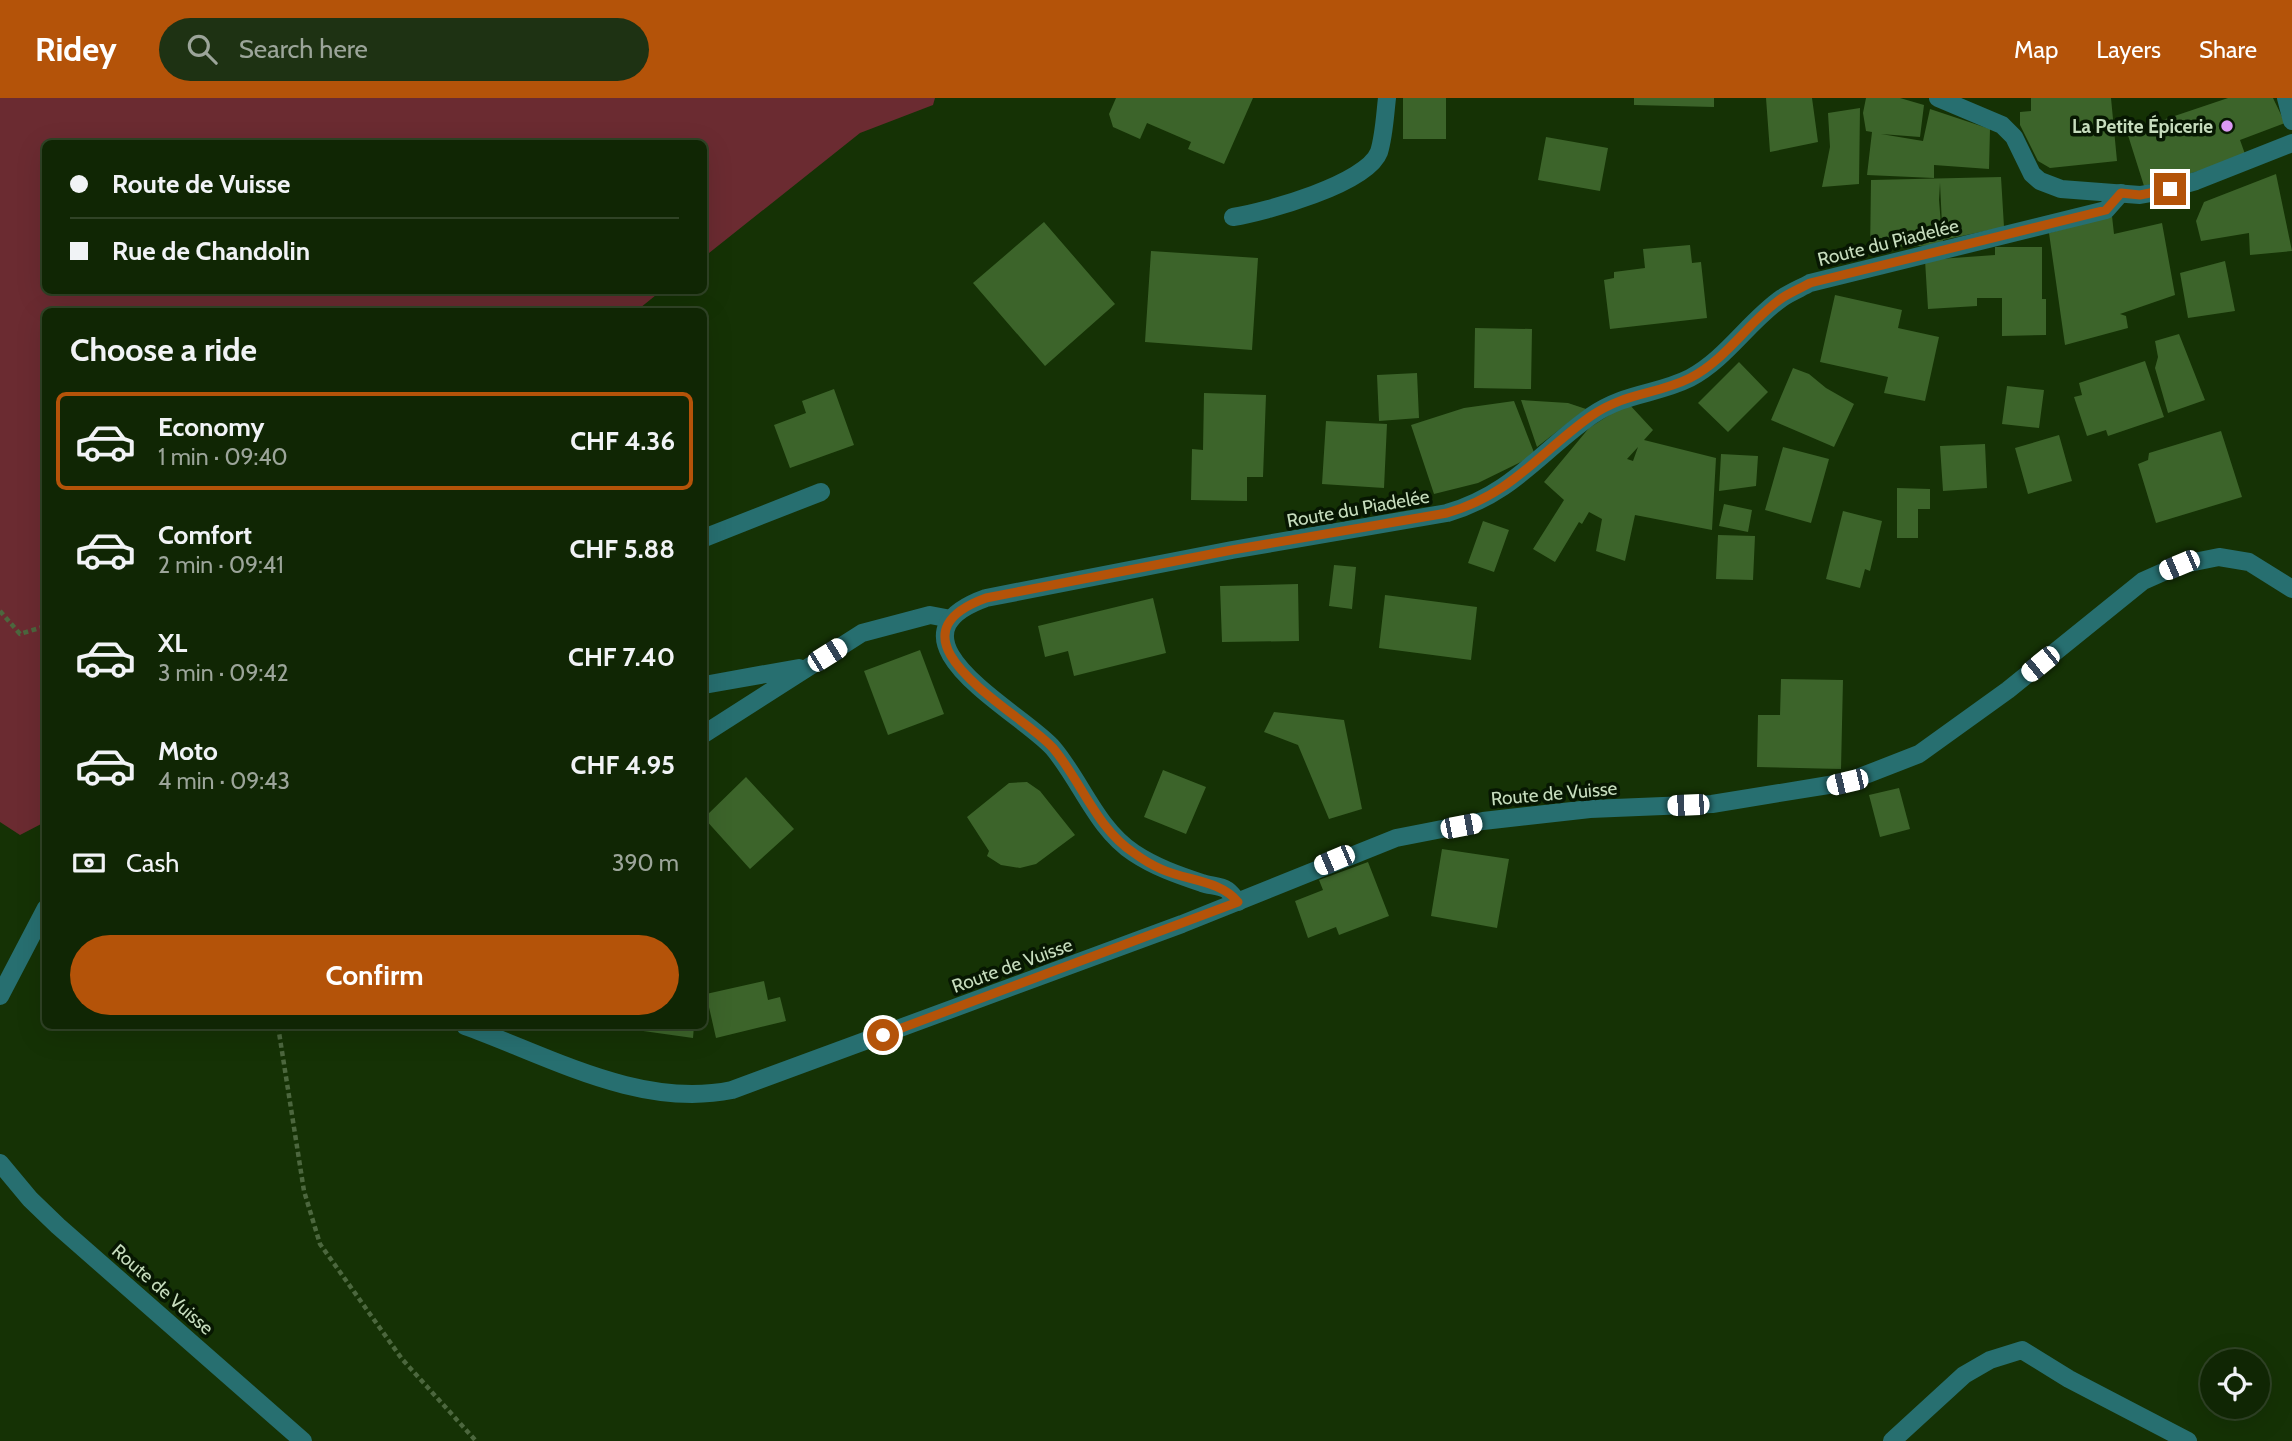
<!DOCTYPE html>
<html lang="en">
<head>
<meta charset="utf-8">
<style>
	:root { --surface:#102604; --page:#1e3213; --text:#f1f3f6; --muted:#9ca59a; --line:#304326; --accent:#b45309 }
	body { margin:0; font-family:Cabin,sans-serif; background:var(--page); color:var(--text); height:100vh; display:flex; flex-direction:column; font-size:26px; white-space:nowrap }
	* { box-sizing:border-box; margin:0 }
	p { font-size:23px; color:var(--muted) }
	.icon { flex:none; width:38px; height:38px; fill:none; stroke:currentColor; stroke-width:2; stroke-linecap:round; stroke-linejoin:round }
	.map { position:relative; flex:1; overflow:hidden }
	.details { position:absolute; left:42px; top:210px; width:665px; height:721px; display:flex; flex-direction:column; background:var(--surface); border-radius:10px; box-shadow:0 7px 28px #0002,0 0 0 2px var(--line) }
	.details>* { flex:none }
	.banner { position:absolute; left:42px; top:42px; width:665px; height:154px; border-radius:10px; box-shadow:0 7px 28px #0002,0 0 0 2px var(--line); display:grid; align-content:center; height:154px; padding:0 28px; background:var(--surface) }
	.controls { position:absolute; left:2200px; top:1251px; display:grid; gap:14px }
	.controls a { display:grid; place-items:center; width:70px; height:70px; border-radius:50%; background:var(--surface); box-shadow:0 7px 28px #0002,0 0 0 2px var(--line); font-size:35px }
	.end { position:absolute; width:32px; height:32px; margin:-16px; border:9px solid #b45309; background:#fff; box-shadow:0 0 0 4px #fff }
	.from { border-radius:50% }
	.car { position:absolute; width:21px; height:42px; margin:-21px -10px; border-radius:9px; box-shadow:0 0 5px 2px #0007; background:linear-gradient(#fff 24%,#345 0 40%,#fff 0 76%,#345 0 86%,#fff 0) }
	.banner b { display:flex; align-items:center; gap:24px; height:66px; font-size:26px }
	.banner b+b { border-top:2px solid var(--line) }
	.banner i { width:18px; height:18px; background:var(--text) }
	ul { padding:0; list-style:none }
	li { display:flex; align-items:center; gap:21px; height:98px; margin:0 14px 10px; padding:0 14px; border:4px solid transparent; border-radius:10px }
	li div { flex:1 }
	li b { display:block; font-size:26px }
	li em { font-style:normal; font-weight:700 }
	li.active { border-color:var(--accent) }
	li>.icon { width:63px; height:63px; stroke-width:1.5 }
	h2 { padding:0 28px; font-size:32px; line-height:84px }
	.pay { display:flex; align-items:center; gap:18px; height:77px; padding:0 28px; font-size:26px }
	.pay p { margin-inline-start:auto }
	.cta { display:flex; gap:14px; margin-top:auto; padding:14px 28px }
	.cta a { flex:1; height:80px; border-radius:42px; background:var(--accent); color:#fff; font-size:28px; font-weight:700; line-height:80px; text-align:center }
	header { display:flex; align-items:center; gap:42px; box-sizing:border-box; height:98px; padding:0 35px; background:var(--accent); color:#fff }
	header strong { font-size:33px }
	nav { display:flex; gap:38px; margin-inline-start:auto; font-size:24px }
	.search { width:490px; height:63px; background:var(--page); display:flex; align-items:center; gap:18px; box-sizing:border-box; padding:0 24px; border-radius:38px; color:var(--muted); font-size:26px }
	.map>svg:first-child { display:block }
	.green { fill:#6b2b31 }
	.building { fill:#3c642a; fill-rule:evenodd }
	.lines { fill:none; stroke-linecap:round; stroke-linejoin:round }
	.path { stroke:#4c673e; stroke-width:4.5; stroke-dasharray:5 3.5; stroke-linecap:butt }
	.service { stroke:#276f70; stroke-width:18 }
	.minor { stroke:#276f70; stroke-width:18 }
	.tertiary { stroke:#276f70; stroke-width:18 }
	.route { stroke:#b45309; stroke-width:9 }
	.poi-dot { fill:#dc99f4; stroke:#071702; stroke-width:2.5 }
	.labels { text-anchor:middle; stroke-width:7; stroke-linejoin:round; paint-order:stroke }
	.poi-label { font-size:19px; font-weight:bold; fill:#c6dcbd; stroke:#071702; text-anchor:end }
	.street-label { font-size:19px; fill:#c6dcbd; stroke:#071702 }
</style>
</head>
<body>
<header>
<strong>Ridey</strong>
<div class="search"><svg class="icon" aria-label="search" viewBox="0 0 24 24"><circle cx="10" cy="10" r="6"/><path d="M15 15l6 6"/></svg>Search here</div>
<nav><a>Map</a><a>Layers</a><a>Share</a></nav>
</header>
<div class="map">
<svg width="2292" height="1343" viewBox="0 0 2292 1343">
	<rect width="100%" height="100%" fill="#153205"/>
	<!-- green -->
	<path class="green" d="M0 0H935L933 7 860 35 704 159V46H46V192L661 193 635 214H46L45 724 20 737 0 724Z"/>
	<!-- building -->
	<path class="building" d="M1116 0H1253L1224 66 1188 51 1191 44 1147 25 1140 41 1113 29 1109 16Z
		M1403 0H1446V41H1403Z
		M1634 0H1714V9L1634 7Z
		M1766 0H1812L1818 44 1770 54Z
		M1866 0H1900L1924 7 1920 39 1881 36 1923 43 1930 11 1990 31 1989 71 1934 67V80L1867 77 1872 34 1866 33 1863 15Z
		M2031 0H2111L2117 63 2050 70 2038 63 2020 27V14L2031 13Z
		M2228 0H2273L2285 25 2240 42 2245 56 2217 68 2144 88 2127 34Z
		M1860 10 1859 86 1822 89 1830 49 1828 15Z
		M1546 39 1608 50 1600 93 1538 82Z
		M2276 76 2292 153 2250 157 2249 135 2201 143 2196 123 2204 104Z
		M2001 79 2004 129 1943 142V147L1894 149 1870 157 1871 82ZM1940 85 1942 127H1941L1939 102Z
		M2112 118 2114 136 2162 125 2175 197 2120 216 2126 218 2128 230 2065 247 2049 135Z
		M1044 124 1115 206 1045 268 973 185Z
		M1690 147 1692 165 1701 164 1707 220 1610 231 1604 182 1614 180V174L1645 170 1643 151Z
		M1995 149H2042V201H2046V237L2002 238V200H1977V208L1928 211 1925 162 1995 157Z
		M1151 153 1258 160 1252 252 1145 244Z
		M2225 163 2235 213 2188 220 2180 175Z
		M1835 197 1902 212 1898 230 1939 239 1925 303 1884 295 1888 279 1820 264Z
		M1475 230 1532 231 1531 291 1474 290Z
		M2179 236 2205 302 2168 315 2155 270 2158 259 2155 243Z
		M2145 263 2164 319 2108 338 2106 332 2087 338 2074 299 2082 297 2079 285Z
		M1739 264 1768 294 1728 334 1698 305Z
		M1793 270 1809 276 1826 290 1854 306 1834 349 1771 322Z
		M1417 275 1419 320 1379 323 1377 277Z
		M2007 288 2044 292 2039 330 2002 326Z
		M834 291 854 347 790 370 774 327 806 315 802 303Z
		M1204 295 1266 297 1263 379H1247V403L1191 402 1192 351 1203 352Z
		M1521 302 1568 305 1586 311 1537 349Z
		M1514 303 1535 357 1478 385 1434 396 1411 327 1464 310Z
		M1628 305 1653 332 1644 342 1716 360 1712 432 1635 417 1625 463 1596 453 1602 421 1589 414 1582 426 1579 424 1555 464 1533 451 1564 402 1544 384 1589 330ZM1638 349 1633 363 1627 361Z
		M1326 323 1387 326 1384 390 1322 386Z
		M2221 333 2242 399 2156 425 2138 366 2148 362 2149 355Z
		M2059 337 2072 383 2028 396 2015 350Z
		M1985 346 1987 390 1943 393 1940 348Z
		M1783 349 1829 361 1811 425 1765 412Z
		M1721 356 1758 358 1756 388 1719 393Z
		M1897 390 1930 391V411H1918V440H1897Z
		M1724 406 1752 412 1748 434 1719 428Z
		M1843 413 1882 423 1870 473 1865 471 1860 490 1826 481Z
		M1483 423 1509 432 1494 474 1468 465Z
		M1718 437 1755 438 1753 482 1716 481Z
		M1334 467 1356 469 1352 511 1329 508Z
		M1298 486 1299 543 1222 544 1220 488Z
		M1385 497 1477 509 1471 562 1379 550Z
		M1153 500 1166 555 1074 578 1068 553 1045 559 1038 528Z
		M920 552 944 616 888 637 864 573Z
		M1781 581 1843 582 1841 671 1757 669 1758 617H1780Z
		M1274 614 1344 622 1362 711 1329 721 1298 647 1264 634Z
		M1163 672 1206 689 1186 736 1144 719Z
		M746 679 794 731 750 771 704 720Z
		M1027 684 1040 693 1075 737 1036 766 1020 770 1001 767 987 758 989 753 967 719 1009 685Z
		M1899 690 1910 731 1880 739 1869 697Z
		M1442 751 1509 761 1497 830 1431 818Z
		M1368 764 1389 818 1339 837 1336 829 1308 840 1295 803 1323 792 1319 782Z
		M764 883 768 902 780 899 786 923 716 940 706 896Z
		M630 928H694L693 940 629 931Z"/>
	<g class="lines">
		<!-- path -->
		<path class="path" d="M0 513 20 536 46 528
			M278 928 304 1093 320 1146 402 1261 476 1343"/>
		<!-- service -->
		<path class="service" d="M2286 0 2292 23
			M1233 119C1265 114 1367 86 1379 54 1384 38 1385 17 1387 0
			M704 440 821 394
			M704 587 799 570
			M704 636 862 535 930 517 951 521
			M1892 1343 1964 1277 1990 1262 2022 1252 2069 1281 2188 1343"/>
		<!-- minor -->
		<path class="minor" d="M1238 804C1235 800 1231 795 1227 792 1220 787 1210 788 1202 785 1178 777 1155 769 1134 755 1097 731 1081 683 1053 650 1023 615 874 540 986 500L1232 452 1447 415C1512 396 1539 355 1591 318 1626 294 1656 297 1690 280 1726 261 1749 223 1782 200 1791 194 1801 190 1810 185L2106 112 2121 95"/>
		<!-- tertiary -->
		<path class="tertiary" d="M1938 0 2002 27 2014 39 2032 76 2040 83 2061 91 2140 97 2157 94 2196 83 2292 45
			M0 898 46 810
			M465 928C549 958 640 1011 732 992L1182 826 1396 740 1483 723 1590 711 1712 706 1847 684 1919 656 2008 592 2143 483 2179 467 2219 459 2249 464 2292 491
			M0 1065 30 1101 58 1128 303 1343"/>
	</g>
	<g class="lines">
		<!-- route -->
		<path class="route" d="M883 937 1238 804C1220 782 1187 783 1161 771 1152 767 1142 761 1134 755 1097 731 1081 683 1053 650 1023 615 874 541 986 500L1232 452 1447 415C1512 396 1539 355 1591 318 1626 294 1656 297 1690 280 1727 261 1749 223 1782 200 1791 194 1801 190 1810 185L2106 112 2121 95 2140 97 2170 91"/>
	</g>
	<!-- markers -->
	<circle class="poi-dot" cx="2227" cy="28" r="7"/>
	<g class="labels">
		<!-- poi labels -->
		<g class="poi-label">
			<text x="2213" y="35">La Petite Épicerie</text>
		</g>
		<!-- street labels -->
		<g class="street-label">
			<text transform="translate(1888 144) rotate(-14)" y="7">Route du Piadelée</text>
			<text transform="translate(1358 410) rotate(-10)" y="7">Route du Piadelée</text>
			<text transform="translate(1554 695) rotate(-5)" y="7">Route de Vuisse</text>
			<text transform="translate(1012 867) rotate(-20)" y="7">Route de Vuisse</text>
			<text transform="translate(163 1191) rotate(41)" y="7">Route de Vuisse</text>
		</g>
	</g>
</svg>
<div class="controls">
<a><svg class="icon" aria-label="locate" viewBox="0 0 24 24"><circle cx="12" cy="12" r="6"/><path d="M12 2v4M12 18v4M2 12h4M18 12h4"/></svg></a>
</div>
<i class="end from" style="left:883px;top:937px"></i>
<i class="end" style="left:2170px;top:91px"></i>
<i class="car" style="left:2179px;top:467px;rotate:247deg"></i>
<i class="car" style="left:827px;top:557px;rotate:58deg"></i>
<i class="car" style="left:2040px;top:566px;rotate:231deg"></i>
<i class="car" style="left:1847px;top:684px;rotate:257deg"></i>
<i class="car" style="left:1688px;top:707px;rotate:268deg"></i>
<i class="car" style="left:1461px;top:728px;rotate:79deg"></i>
<i class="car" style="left:1334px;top:762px;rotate:247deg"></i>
<div class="banner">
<b><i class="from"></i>Route de Vuisse</b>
<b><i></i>Rue de Chandolin</b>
</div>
<section class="details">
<h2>Choose a ride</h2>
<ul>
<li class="active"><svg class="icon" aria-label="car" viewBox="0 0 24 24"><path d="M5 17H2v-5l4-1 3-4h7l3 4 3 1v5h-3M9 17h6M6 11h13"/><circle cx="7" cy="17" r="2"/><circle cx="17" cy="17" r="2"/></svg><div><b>Economy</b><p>1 min · 09:40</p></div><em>CHF 4.36</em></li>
<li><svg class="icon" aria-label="car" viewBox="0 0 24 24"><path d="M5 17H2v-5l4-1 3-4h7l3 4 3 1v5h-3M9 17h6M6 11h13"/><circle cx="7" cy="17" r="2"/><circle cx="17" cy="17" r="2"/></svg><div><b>Comfort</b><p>2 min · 09:41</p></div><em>CHF 5.88</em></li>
<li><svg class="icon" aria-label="car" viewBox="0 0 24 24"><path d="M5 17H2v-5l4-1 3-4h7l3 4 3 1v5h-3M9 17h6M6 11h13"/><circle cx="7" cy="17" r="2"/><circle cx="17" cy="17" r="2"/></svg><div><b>XL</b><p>3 min · 09:42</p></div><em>CHF 7.40</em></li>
<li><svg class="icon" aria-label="car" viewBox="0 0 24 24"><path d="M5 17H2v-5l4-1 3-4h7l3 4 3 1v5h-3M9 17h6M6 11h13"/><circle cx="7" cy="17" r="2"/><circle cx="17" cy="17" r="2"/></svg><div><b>Moto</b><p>4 min · 09:43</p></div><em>CHF 4.95</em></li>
</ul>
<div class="pay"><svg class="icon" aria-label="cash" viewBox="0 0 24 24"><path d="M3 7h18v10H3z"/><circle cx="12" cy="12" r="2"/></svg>Cash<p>390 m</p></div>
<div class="cta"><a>Confirm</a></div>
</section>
</div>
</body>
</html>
